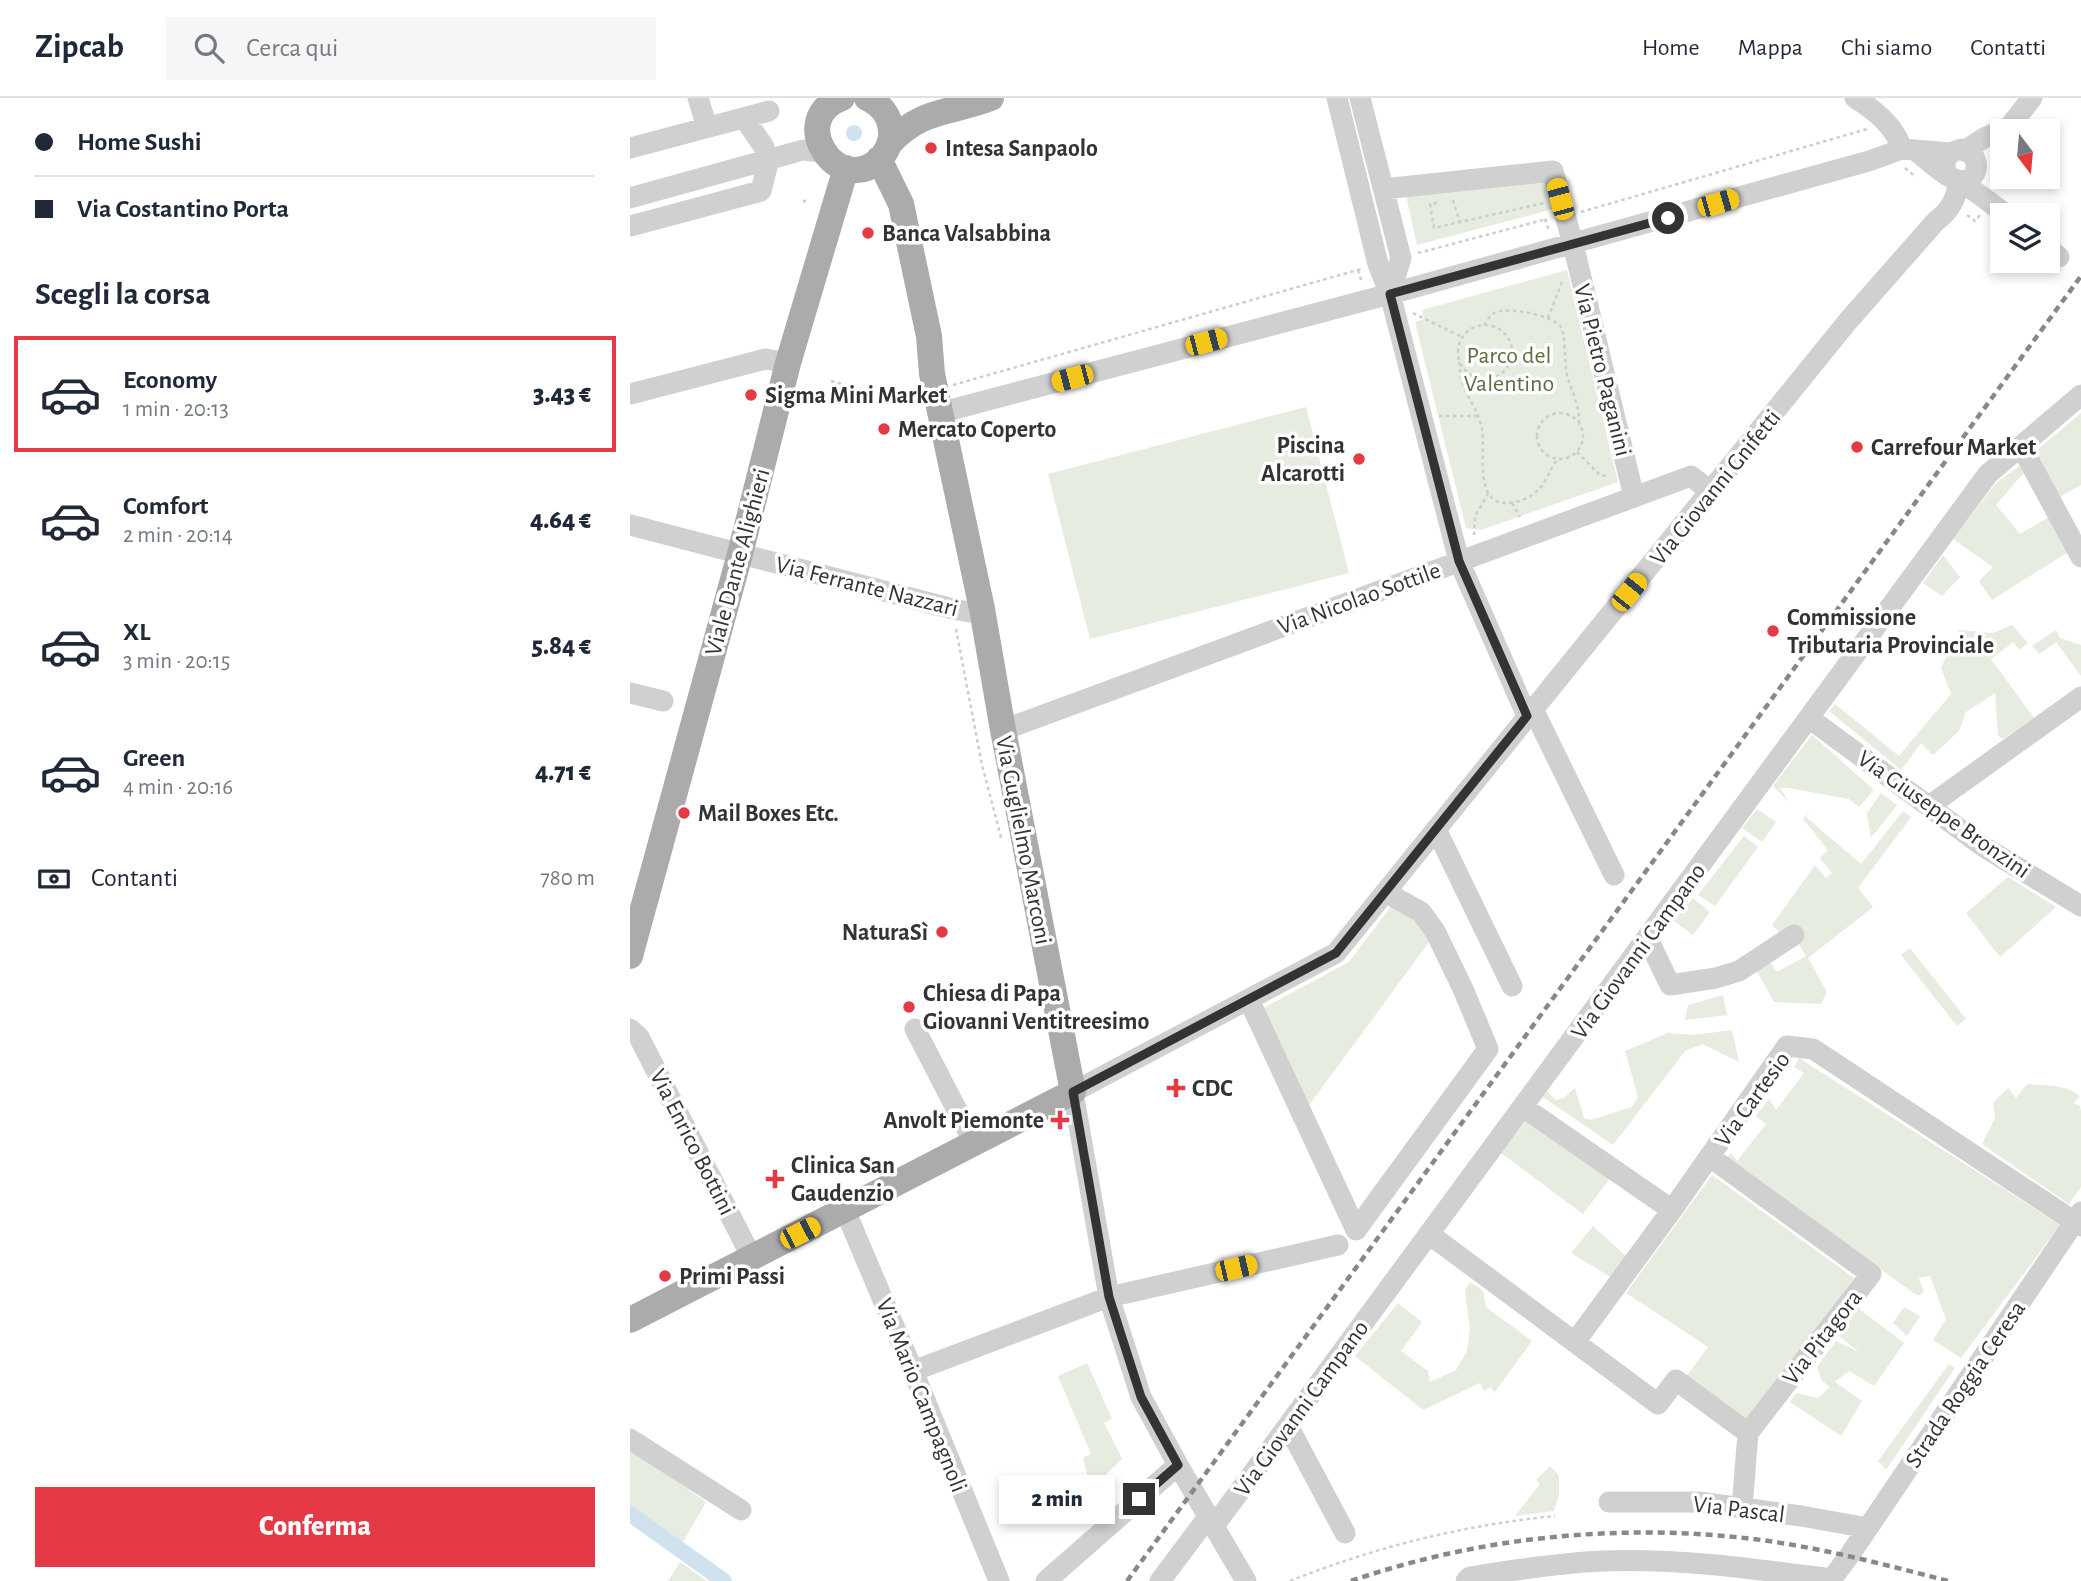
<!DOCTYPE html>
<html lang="it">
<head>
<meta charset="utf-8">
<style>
	:root { --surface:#fff; --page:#f6f6f7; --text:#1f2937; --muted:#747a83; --line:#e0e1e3; --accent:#e63946 }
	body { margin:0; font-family:"Alegreya Sans",sans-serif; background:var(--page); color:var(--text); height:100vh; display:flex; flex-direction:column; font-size:26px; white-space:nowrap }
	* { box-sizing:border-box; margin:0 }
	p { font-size:23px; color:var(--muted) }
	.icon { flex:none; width:38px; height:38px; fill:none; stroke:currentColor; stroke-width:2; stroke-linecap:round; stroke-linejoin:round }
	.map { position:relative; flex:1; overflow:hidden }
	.sheet { display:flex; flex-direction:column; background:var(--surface); width:630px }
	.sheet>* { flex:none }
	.top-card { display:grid; align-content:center; height:154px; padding:0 35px; background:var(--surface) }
	.needle { width:46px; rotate:164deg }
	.fabs { position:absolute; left:1360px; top:21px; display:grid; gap:14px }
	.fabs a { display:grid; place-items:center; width:70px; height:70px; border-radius:0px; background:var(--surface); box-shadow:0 4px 10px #0003; font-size:35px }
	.end { position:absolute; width:32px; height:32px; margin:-16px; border:9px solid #333; background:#fff; box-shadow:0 0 0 4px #fff }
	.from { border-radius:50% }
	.bubble { position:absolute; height:49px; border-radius:0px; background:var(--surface); box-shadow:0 4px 10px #0003; font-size:23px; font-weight:800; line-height:49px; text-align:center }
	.car { position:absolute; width:21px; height:42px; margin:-21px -10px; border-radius:9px; box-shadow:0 0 5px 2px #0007; background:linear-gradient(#f5c518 24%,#345 0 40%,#f5c518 0 76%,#345 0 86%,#f5c518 0) }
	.top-card b { display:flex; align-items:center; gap:24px; height:66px; font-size:26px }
	.top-card b+b { border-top:2px solid var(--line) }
	.top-card i { width:18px; height:18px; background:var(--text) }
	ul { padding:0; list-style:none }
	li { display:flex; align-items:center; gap:21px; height:116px; margin:0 14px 10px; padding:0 21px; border:4px solid transparent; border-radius:0px }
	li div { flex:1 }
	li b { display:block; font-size:26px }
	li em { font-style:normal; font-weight:800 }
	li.selected { border-color:var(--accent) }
	li>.icon { width:63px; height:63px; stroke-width:1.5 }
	h2 { padding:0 35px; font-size:32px; line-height:84px }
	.pay { display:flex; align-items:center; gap:18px; height:77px; padding:0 35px; font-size:26px }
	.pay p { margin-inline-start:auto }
	.primary-button { display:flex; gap:14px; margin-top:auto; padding:14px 35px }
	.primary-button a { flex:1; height:80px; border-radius:0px; background:var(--accent); color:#fff; font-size:28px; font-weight:800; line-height:80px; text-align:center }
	header { display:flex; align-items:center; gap:42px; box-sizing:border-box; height:98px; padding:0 35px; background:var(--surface); border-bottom:2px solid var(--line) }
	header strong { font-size:33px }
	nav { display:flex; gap:38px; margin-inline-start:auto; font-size:24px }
	.search { width:490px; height:63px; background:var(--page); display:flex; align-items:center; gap:18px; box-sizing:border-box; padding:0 24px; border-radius:0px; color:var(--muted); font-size:26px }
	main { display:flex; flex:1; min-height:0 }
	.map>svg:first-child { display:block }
	.green { fill:#e6ecdf }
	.water { fill:#cfe2ee }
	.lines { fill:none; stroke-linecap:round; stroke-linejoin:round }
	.canal { stroke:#cfe2ee; stroke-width:16 }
	.path { stroke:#cdcdcd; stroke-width:2.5; stroke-dasharray:3.5 3.5; stroke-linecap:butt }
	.minor { stroke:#d0d0d0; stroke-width:21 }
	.major { stroke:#ababab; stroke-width:26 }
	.rail { stroke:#888; stroke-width:4.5; stroke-dasharray:7 5; stroke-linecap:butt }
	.route { stroke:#333; stroke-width:9 }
	.poi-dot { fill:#e63946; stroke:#fff; stroke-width:2.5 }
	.labels { text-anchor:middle; stroke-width:7; stroke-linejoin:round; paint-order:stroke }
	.poi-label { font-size:24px; font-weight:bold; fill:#333; stroke:#fff; text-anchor:start }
	.park-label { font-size:24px; fill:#56703f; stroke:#fff }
	.street-label { font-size:24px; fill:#333; stroke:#fff }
</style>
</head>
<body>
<header>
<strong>Zipcab</strong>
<div class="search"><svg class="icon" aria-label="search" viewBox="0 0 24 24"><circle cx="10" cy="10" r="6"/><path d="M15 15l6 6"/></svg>Cerca qui</div>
<nav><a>Home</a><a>Mappa</a><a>Chi siamo</a><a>Contatti</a></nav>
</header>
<main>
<section class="sheet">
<div class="top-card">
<b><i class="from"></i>Home Sushi</b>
<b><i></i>Via Costantino Porta</b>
</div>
<h2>Scegli la corsa</h2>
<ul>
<li class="selected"><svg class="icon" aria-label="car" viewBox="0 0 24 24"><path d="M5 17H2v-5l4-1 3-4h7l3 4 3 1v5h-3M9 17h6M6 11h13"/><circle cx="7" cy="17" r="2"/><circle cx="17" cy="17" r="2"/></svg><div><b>Economy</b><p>1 min · 20:13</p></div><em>3.43 €</em></li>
<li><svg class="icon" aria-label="car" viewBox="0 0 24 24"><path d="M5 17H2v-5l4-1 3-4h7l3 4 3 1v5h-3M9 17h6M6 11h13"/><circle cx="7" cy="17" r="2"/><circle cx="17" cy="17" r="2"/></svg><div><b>Comfort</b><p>2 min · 20:14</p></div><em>4.64 €</em></li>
<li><svg class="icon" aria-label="car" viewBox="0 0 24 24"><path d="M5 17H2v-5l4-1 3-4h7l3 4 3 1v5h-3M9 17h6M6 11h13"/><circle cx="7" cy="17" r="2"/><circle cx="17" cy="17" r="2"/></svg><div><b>XL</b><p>3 min · 20:15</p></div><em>5.84 €</em></li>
<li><svg class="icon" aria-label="car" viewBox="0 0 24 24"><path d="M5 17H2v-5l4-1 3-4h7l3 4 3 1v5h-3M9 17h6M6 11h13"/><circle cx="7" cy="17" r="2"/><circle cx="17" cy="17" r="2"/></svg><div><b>Green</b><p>4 min · 20:16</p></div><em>4.71 €</em></li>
</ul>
<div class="pay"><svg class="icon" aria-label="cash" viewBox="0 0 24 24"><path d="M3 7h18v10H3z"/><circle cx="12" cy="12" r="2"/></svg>Contanti<p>780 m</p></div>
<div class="primary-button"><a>Conferma</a></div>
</section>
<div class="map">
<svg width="1451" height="1483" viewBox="0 0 1451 1483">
	<rect width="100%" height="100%" fill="#fff"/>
	<!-- green -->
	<path class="green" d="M915 82 923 111 787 147 776 98Z
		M937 172 988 384 851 432 836 430 785 224 794 221 792 212Z
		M676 309 719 475 460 541 418 376Z
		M1451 315V387L1426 401 1401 357Z
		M1393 365 1396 372 1366 407 1390 436 1424 416 1443 451 1362 502 1349 483 1363 469 1323 441 1366 385Z
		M1313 457 1330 479 1312 498 1293 485Z
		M1382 527 1398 545 1389 552 1383 544 1361 561 1404 620 1373 641 1368 637 1365 595 1336 614 1329 633 1303 657 1291 645 1271 672 1199 613 1205 606 1269 658 1321 596 1311 570 1329 532 1363 535Z
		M1426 532 1430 540 1451 547V578L1426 544 1410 556 1402 548Z
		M1182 637 1244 692 1229 709 1219 701 1158 690H1150L1159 704 1143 688Z
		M1251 695 1267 707 1241 740 1237 715Z
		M1127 711 1146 724 1132 744 1112 730Z
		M1180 713 1176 719 1231 766 1273 713 1281 719 1228 790 1243 809 1178 860 1197 894 1191 906 1144 904 1125 870 1139 863 1147 874 1176 858 1160 830 1151 836 1142 827 1185 767 1196 780 1202 775 1190 760 1198 752 1173 721Z
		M1114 738 1128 749 1085 808 1068 797Z
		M1378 779 1426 809 1370 859 1336 815Z
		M1063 800 1080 814 1063 837 1044 823Z
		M762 807 785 820 802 840 674 1014 628 913 719 864Z
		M1280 850 1336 921 1327 928 1271 857Z
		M1093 897 1097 917 1055 922 1058 907Z
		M1102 932 1109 964 1073 946 1055 953 983 1047 913 999 917 993 926 1002 934 1000 945 990 954 1020 961 1022 1002 1009 1008 999 995 953 1038 935 1063 937Z
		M1169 960 1430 1127 1331 1260 1303 1242 1316 1221 1300 1178 1289 1180 1294 1194 1288 1198 1095 1061 1101 1055 1107 1063 1136 1026 1126 1018 1139 1001 1146 1012 1174 975 1164 969Z
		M1397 986C1415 988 1436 986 1450 998L1444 1005 1450 1008 1451 1014V1089L1439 1106 1352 1046 1365 1020 1363 1005 1378 990 1386 1000Z
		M897 1022 981 1079 953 1116 871 1055Z
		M1082 1077 1224 1180 1118 1322 1055 1280 1078 1249 996 1195Z
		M963 1128 997 1159 982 1180 941 1155Z
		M840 1184 853 1193 856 1209 902 1243 864 1295 861 1289 854 1293 850 1285 793 1312 725 1258 768 1205 792 1224 771 1253 798 1273 800 1284 826 1272 837 1253 840 1232 835 1192Z
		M1274 1209 1290 1218 1277 1238 1263 1225Z
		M1228 1210 1274 1245 1244 1288 1219 1273 1205 1284 1232 1303 1211 1338 1160 1304 1166 1295 1188 1300 1200 1289 1192 1283 1187 1269 1206 1243 1229 1254 1209 1238Z
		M457 1265 482 1321 474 1325 492 1361 461 1391 453 1360 461 1356 428 1278Z
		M1319 1266 1325 1270 1256 1372 1248 1363Z
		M0 1350 76 1404 53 1444 0 1411Z
		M920 1368 929 1378V1397L924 1413 885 1418 910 1386 906 1382Z
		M50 1464 77 1483H38Z"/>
	<!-- water -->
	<path class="water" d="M216 35a8 8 0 1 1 16 0a8 8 0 1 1-16 0Z"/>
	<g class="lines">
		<!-- canal -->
		<path class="canal" d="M0 1416 94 1483"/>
		<!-- path -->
		<path class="path" d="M1364 66 1370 57 1368 55
			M1275 70 1286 79
			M823 102 830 125
			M173 104 176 102
			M807 105 800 106 804 130 914 105
			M951 114 1237 31
			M1337 117 1345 123 1350 117
			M915 121 919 133
			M788 155 917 121
			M728 172 732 185
			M783 215 832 239
			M918 220 932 184
			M828 254a27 27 0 1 1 54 0a27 27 0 1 1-54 0Z
			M854 227C857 223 860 217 864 215 876 208 923 217 931 229 935 237 935 261 936 272 939 290 950 305 949 324
			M829 264C830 271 830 279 833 286 838 301 849 314 852 331 856 352 843 406 877 405 887 405 900 400 907 393 917 385 919 371 928 361
			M201 283 286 306
			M323 287 731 171
			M907 338a23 23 0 1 1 46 0a23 23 0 1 1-46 0Z
			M809 318H848
			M947 354 971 378 979 377
			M882 405 890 419
			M844 437 845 418 858 396
			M326 531 352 667 372 743
			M660 1483C745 1449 834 1427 925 1418"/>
		<!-- minor -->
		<path class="minor" d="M68 0 77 29
			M707 0 748 166 760 196 829 463 897 618
			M730 0 771 160 760 196
			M1225 0C1245 12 1265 29 1272 51
			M114 20 134 49
			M1376 33 1402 0
			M0 50 139 13
			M1336 52 1354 40 1378 29
			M1287 54C1300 63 1329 95 1343 78 1348 71 1347 64 1343 57L1331 51 1320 55 1314 65 1317 77
			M1332 84 1377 117
			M753 91 923 73 943 146 1004 399
			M0 100 173 52 193 54
			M0 128 131 93 139 61
			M1418 150 1429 159
			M0 296 136 261 158 265
			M309 315 760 196 1239 63 1272 51 1320 55
			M1391 348 1451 459
			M0 427 323 511 340 514 352 511
			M0 595 33 603
			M903 611 984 777
			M1179 620 1354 749 1451 808
			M373 632 1061 378 1081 394
			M1299 708 1451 599
			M806 731 882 888
			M1017 839 1040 887 1086 880 1109 873 1164 837
			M619 902 726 1132 858 951 833 891 805 833 791 814 755 794
			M0 931 9 939 122 1160
			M285 931 344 1045
			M893 1009 1042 1112 1157 948 1183 951 1451 1128
			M1080 1059 1241 1176 1118 1335 1112 1410
			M215 1112 283 1273 369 1483
			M799 1136 1028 1306 1046 1282 1118 1335
			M945 1244 1042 1112
			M283 1273 479 1199 708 1147
			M658 1328 715 1435
			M0 1341 111 1412
			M979 1404H1069L1171 1418 1238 1430
			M584 1428 1358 376 1451 297
			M416 1483 548 1367
			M530 1483 578 1419
			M616 1483 548 1367 511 1299 479 1199 443 994 706 855 1218 223 1306 123C1320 113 1326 101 1329 84
			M836 1483 840 1479C883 1472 928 1465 972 1463 1050 1460 1126 1471 1202 1481
			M1200 1483 1219 1458 1451 1114"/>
		<!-- major -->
		<path class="major" d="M212 0C156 20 207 100 249 62 256 55 262 44 261 33 260 17 250 6 237 0
			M259 46C292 10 320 16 361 0
			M0 858 110 456 158 265 216 70
			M0 1222 443 994 373 632 352 511 302 276 299 238 271 106 249 61"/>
		<!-- rail -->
		<path class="rail" d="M497 1483 1451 178
			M721 1483C840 1442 969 1427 1094 1438 1170 1444 1245 1464 1318 1483"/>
	</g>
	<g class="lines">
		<!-- route -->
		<path class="route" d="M509 1401 548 1367 511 1299 479 1199 443 994 706 855 897 618 829 463 760 196 1038 120"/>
	</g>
	<!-- markers -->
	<g class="poi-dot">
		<circle cx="301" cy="50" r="7"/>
		<circle cx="238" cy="135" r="7"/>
		<circle cx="121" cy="297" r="7"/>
		<circle cx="254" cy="331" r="7"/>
		<circle cx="1227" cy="349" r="7"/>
		<circle cx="729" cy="361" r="7"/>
		<circle cx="1143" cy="533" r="7"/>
		<circle cx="54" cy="715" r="7"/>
		<circle cx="312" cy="834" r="7"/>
		<circle cx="279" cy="909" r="7"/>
		<path d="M542.5 979.5h7v7h7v7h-7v7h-7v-7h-7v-7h7z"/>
		<path d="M426.5 1011.5h7v7h7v7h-7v7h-7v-7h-7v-7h7z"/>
		<path d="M141.5 1070.5h7v7h7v7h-7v7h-7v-7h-7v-7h7z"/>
		<circle cx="35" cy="1178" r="7"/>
	</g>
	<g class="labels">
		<!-- poi labels -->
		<g class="poi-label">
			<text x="315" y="58">Intesa Sanpaolo</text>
			<text x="252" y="143">Banca Valsabbina</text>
			<text x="135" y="305">Sigma Mini Market</text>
			<text x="268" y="339">Mercato Coperto</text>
			<text x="715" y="355" text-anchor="end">Piscina<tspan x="715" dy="28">Alcarotti</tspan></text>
			<text x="1241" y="357">Carrefour Market</text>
			<text x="1157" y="527">Commissione<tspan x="1157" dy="28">Tributaria Provinciale</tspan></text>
			<text x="68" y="723">Mail Boxes Etc.</text>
			<text x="298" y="842" text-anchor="end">NaturaSì</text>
			<text x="293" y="903">Chiesa di Papa<tspan x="293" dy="28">Giovanni Ventitreesimo</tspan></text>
			<text x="562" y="998">CDC</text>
			<text x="414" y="1030" text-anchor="end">Anvolt Piemonte</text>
			<text x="161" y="1075">Clinica San<tspan x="161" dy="28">Gaudenzio</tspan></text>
			<text x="49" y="1186">Primi Passi</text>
		</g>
		<!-- park labels -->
		<g class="park-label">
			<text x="879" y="265">Parco del<tspan x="879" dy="28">Valentino</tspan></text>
		</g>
		<!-- street labels -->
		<g class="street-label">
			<text transform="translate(973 272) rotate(76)" y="8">Via Pietro Paganini</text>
			<text transform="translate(1085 389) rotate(-51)" y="8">Via Giovanni Gnifetti</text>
			<text transform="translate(107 464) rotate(-75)" y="8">Viale Dante Alighieri</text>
			<text transform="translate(237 488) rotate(14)" y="8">Via Ferrante Nazzari</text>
			<text transform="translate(729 500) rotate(-20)" y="8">Via Nicolao Sottile</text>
			<text transform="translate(1314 716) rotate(35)" y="8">Via Giuseppe Bronzini</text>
			<text transform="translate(394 742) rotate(79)" y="8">Via Guglielmo Marconi</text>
			<text transform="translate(1008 853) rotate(-54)" y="8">Via Giovanni Campano</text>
			<text transform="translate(1122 1001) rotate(-54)" y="8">Via Cartesio</text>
			<text transform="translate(63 1044) rotate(63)" y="8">Via Enrico Bottini</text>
			<text transform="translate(1192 1239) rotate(-52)" y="8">Via Pitagora</text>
			<text transform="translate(1335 1286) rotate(-56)" y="8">Strada Roggia Ceresa</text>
			<text transform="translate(292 1297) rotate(68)" y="8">Via Mario Campagnoli</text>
			<text transform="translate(671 1310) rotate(-54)" y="8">Via Giovanni Campano</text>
			<text transform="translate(1109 1411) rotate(7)" y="8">Via Pascal</text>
		</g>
	</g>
</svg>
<div class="fabs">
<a><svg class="needle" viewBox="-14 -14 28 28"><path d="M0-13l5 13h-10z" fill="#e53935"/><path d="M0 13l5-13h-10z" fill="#747a83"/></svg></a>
<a><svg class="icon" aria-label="layers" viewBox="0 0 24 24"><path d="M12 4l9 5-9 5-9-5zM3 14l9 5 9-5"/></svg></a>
</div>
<i class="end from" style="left:1038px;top:120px"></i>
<i class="end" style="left:509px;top:1401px"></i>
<div class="bubble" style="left:369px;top:1377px;width:116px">2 min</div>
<i class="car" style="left:930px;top:101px;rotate:345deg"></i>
<i class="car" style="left:1088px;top:105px;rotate:74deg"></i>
<i class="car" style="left:576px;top:244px;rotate:75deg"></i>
<i class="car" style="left:442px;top:280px;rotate:255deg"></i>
<i class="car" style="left:999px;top:494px;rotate:39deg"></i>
<i class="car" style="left:170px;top:1135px;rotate:63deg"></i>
<i class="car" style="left:606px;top:1170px;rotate:77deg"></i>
</div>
</main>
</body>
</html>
